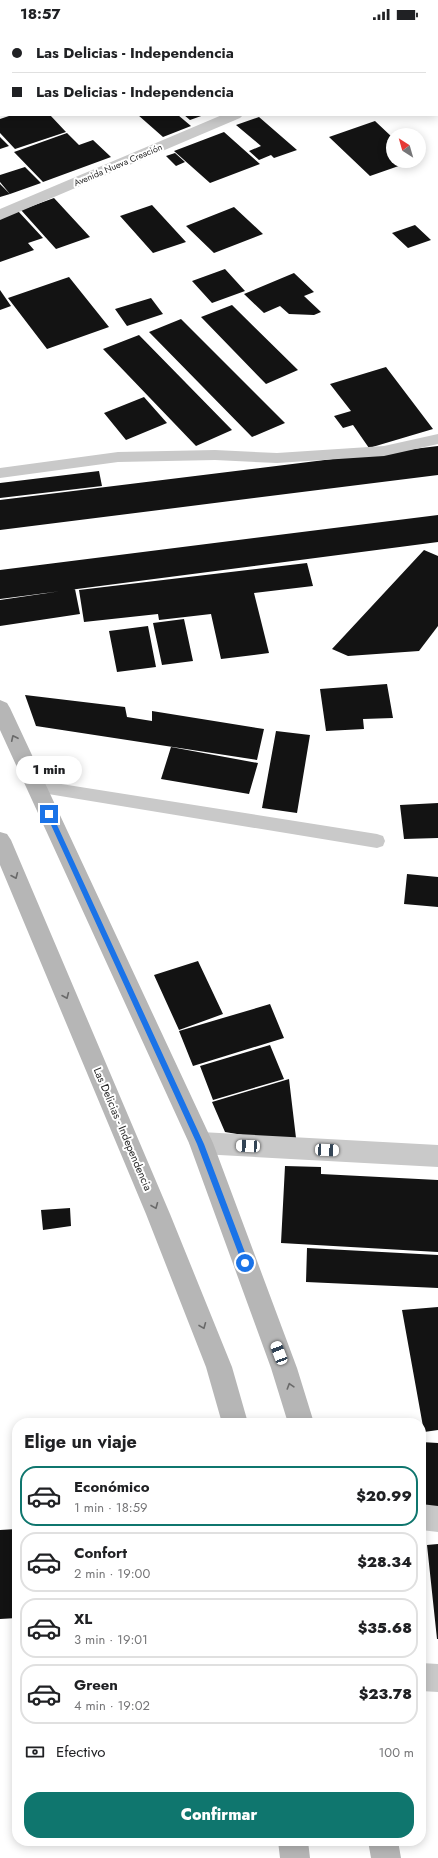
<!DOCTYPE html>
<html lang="es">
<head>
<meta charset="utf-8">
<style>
	:root { --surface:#fff; --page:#f2f2f2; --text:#202124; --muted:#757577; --line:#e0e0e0; --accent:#0f766e }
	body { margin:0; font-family:Jost,sans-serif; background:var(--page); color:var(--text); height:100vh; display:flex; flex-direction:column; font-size:15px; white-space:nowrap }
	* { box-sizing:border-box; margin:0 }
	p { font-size:13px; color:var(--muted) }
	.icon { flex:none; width:22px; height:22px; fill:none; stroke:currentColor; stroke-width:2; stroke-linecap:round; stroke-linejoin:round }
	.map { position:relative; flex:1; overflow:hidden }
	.sheet { position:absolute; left:12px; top:1390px; width:414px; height:428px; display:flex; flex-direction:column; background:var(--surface); border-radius:16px; box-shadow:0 2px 10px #0003 }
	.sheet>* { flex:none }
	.top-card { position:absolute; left:0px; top:0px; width:438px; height:88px; box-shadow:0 2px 10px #0003; display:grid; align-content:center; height:88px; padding:0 12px; background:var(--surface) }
	.needle { width:26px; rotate:323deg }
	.buttons { position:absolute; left:386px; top:100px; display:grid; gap:8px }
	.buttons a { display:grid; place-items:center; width:40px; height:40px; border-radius:50%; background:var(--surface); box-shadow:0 2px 10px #0003; font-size:20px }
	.end { position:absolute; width:18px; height:18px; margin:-9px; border:5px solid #1a73e8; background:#fff; box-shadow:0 0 0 2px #fff }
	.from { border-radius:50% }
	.bubble { position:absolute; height:28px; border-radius:14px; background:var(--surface); box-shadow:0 2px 10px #0003; font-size:13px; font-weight:800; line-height:28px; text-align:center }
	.car { position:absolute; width:12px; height:24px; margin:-12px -6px; border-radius:5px; box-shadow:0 0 3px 1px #0007; background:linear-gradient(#fff 24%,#345 0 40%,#fff 0 76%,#345 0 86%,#fff 0) }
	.top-card b { display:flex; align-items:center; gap:14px; height:38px; font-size:15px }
	.top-card b+b { border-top:1px solid var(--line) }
	.top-card i { width:10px; height:10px; background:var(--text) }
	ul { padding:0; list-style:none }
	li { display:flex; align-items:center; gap:12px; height:60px; margin:0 8px 6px; padding:0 4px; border:2px solid var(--line); border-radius:16px }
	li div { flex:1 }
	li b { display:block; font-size:15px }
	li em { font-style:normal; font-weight:800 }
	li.selected { border-color:var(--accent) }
	li>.icon { width:36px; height:36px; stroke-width:1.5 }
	h2 { padding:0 12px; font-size:18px; line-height:48px }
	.pay { display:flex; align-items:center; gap:10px; height:44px; padding:0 12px; font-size:15px }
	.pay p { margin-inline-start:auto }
	.primary-button { display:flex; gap:8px; margin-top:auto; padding:8px 12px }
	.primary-button a { flex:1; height:46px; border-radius:16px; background:var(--accent); color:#fff; font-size:16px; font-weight:800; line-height:46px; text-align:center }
	.status { display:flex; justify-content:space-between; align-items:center; height:28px; padding:0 20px; background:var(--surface); direction:ltr }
	.status svg { height:11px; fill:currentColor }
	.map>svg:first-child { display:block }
	.building { fill:#131313 }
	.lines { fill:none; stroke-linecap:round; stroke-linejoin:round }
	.service { fill:#c9c9c9; fill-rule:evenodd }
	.minor { fill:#c9c9c9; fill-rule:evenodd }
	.tertiary { fill:#c9c9c9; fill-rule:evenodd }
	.secondary { fill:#b6b6b6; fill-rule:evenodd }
	.oneway { stroke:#6a6a6a }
	.route { fill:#1a73e8 }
	.labels { text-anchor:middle; stroke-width:4; stroke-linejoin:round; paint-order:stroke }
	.far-street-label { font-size:9px; fill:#2c2c2c; stroke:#fff }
	.street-label { font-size:11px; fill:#2c2c2c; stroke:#fff }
</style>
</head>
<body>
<div class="status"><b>18:57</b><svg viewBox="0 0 49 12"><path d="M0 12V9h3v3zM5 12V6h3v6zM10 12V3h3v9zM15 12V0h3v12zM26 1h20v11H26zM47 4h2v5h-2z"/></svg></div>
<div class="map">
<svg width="438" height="1830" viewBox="0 0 438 1830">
	<rect width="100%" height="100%" fill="#fff"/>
	<!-- building -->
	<path class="building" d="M12 87H50L66 104 15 121 0 105V91Z
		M138 87H178L191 98 163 109Z
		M184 87H204L190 92Z
		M259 89 297 122 274 130 271 127 259 132 249 123 261 118 236 97Z
		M375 93 393 110V133H413L370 148 329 109Z
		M224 104 260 136 210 155 174 123Z
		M67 105 79 117 93 112 111 129 43 154 14 124Z
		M0 109 9 118 0 121Z
		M175 125 185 134 176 138 166 128Z
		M25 139 41 155 10 166 0 154V147Z
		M0 156 10 166 0 169Z
		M54 170 90 209 56 221 21 182Z
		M152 177 186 214 153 225 120 188Z
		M234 179 263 206 214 225 186 198Z
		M18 183 43 210 28 215 34 222 0 234V189Z
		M415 197 431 212 408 220 392 205Z
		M225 241 245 263 212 275 192 253Z
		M294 245 314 264 304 268 321 284 314 287 289 286 280 278 264 285 244 266Z
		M69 249 109 299 47 321 8 270Z
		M0 262 11 278 0 282Z
		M151 270 163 286 127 298 115 281Z
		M232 277 298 342 266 356 201 289Z
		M181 291 285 395 252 409 149 304Z
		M139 307 232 402 196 418 103 321Z
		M386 339 433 401 369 420 353 397 343 400 334 388 351 383 330 356Z
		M144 369 167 395 126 412 104 385Z
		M438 418V447L0 502V472Z
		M99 443 102 458 0 470V455Z
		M438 487V514L0 571V542Z
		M424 522 438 528V598L419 623 348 628 332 621Z
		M307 535 313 558 254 565 269 625 221 631 211 586 159 592 158 586 84 594 79 562Z
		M75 561 80 586 0 598V572Z
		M184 591 193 633 162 637 153 595Z
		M148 598 156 639 117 644 109 603Z
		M387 656 393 690 363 691 364 701 326 703 320 661Z
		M25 667 125 679 127 689 152 693V683L264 701 257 732 36 698Z
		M276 703 310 707 297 785 262 780Z
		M171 719 258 735 249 766 161 751Z
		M438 775V810L404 811 400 777Z
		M407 846 438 849V879L404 876Z
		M198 933 223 986 179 1002 154 947Z
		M270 976 284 1010 193 1038 179 1003Z
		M270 1017 284 1051 213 1072 200 1038Z
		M289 1051 296 1110 284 1114 225 1104 212 1074Z
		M285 1138 321 1139V1146L438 1152V1224L281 1215Z
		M70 1180 71 1198 43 1202 41 1182Z
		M307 1220 438 1227V1260L306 1254Z
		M438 1279V1402L424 1404 402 1282Z
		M421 1414 438 1415V1480L421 1479Z
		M17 1501V1590L0 1591V1502Z
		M438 1516V1611H437L427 1517Z"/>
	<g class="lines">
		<!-- service -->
		<path class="service" d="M438 406V416L384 428 277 435 215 432 118 434 0 450V440L118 424 215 422 277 425 384 418Z
			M36 752 377 806 383 808 385 813 383 818 377 820 36 764 30 762 28 758 30 754Z"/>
		<!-- minor -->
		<path class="minor" d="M294 0H308L309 1H295Z
			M437 3H438V11H437Z
			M0 75H1V85H0Z
			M222 87H243L240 90 0 192V181Z
			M201 1104 438 1117V1139L201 1126 193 1122 189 1115 193 1108Z
			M421 1476 438 1478V1504L421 1502Z"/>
		<!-- tertiary -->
		<path class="tertiary" d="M421 1635 438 1636V1664L421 1663Z"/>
		<!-- secondary -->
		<path class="secondary" d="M0 672 7 675 10 680 213 1115 297 1340 314 1395H288L271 1340 189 1115 0 702Z
			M0 804 7 806 11 812 170 1186 232 1339 248 1395H222L206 1339 146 1186 0 837Z
			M278 1813H308L310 1830H280Z
			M368 1813H398L401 1830H371Z"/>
	</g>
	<!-- one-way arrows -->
	<defs><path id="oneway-chevron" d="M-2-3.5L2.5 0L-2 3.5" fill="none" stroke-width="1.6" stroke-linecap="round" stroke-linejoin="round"/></defs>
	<g class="oneway">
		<use href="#oneway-chevron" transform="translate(14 710) rotate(-115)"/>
		<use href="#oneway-chevron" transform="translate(15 848) rotate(67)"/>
		<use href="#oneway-chevron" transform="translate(66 968) rotate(67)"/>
		<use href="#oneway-chevron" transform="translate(155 1178) rotate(68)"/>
		<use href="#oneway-chevron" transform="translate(203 1298) rotate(68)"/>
		<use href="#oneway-chevron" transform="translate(290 1358) rotate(-107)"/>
	</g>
	<!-- route -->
	<path class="route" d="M47 784 52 786 204 1116 249 1235 248 1238 245 1239 242 1235 197 1116 46 786Z"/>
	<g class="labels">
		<!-- far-street labels -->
		<g class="far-street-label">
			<text transform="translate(118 137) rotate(-23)" y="3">Avenida Nueva Creación</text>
		</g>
		<!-- street labels -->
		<g class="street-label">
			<text transform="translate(123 1101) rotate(67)" y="4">Las Delicias - Independencia</text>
		</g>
	</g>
</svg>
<div class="buttons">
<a><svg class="needle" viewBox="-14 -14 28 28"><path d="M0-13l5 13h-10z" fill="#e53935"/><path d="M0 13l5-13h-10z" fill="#757577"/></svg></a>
</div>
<i class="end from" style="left:245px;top:1235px"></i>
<i class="end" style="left:49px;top:786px"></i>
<div class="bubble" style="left:16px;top:728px;width:66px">1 min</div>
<i class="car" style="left:248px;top:1118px;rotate:273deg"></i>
<i class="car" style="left:327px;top:1122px;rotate:93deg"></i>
<i class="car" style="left:279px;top:1325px;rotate:339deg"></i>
<div class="top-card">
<b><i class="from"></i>Las Delicias - Independencia</b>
<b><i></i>Las Delicias - Independencia</b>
</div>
<section class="sheet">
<h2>Elige un viaje</h2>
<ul>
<li class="selected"><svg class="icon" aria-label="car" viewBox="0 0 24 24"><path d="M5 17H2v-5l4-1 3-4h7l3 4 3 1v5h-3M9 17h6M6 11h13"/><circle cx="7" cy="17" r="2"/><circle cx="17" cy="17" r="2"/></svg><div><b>Económico</b><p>1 min · 18:59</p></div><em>$20.99</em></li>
<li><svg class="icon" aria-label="car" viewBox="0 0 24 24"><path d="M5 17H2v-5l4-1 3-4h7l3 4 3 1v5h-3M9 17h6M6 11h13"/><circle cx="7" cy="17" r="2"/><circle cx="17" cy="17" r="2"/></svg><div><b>Confort</b><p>2 min · 19:00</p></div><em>$28.34</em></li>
<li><svg class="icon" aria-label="car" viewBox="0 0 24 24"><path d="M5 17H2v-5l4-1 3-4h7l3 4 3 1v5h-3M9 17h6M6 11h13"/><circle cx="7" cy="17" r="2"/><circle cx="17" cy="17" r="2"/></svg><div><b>XL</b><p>3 min · 19:01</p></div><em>$35.68</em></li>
<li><svg class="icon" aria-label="car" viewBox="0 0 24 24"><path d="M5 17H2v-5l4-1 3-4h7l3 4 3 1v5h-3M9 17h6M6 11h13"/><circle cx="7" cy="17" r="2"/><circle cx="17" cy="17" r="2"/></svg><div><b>Green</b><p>4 min · 19:02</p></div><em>$23.78</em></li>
</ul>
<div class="pay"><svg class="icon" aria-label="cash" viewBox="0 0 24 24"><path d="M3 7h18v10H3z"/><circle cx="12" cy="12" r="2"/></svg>Efectivo<p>100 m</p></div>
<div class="primary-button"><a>Confirmar</a></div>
</section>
</div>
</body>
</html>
